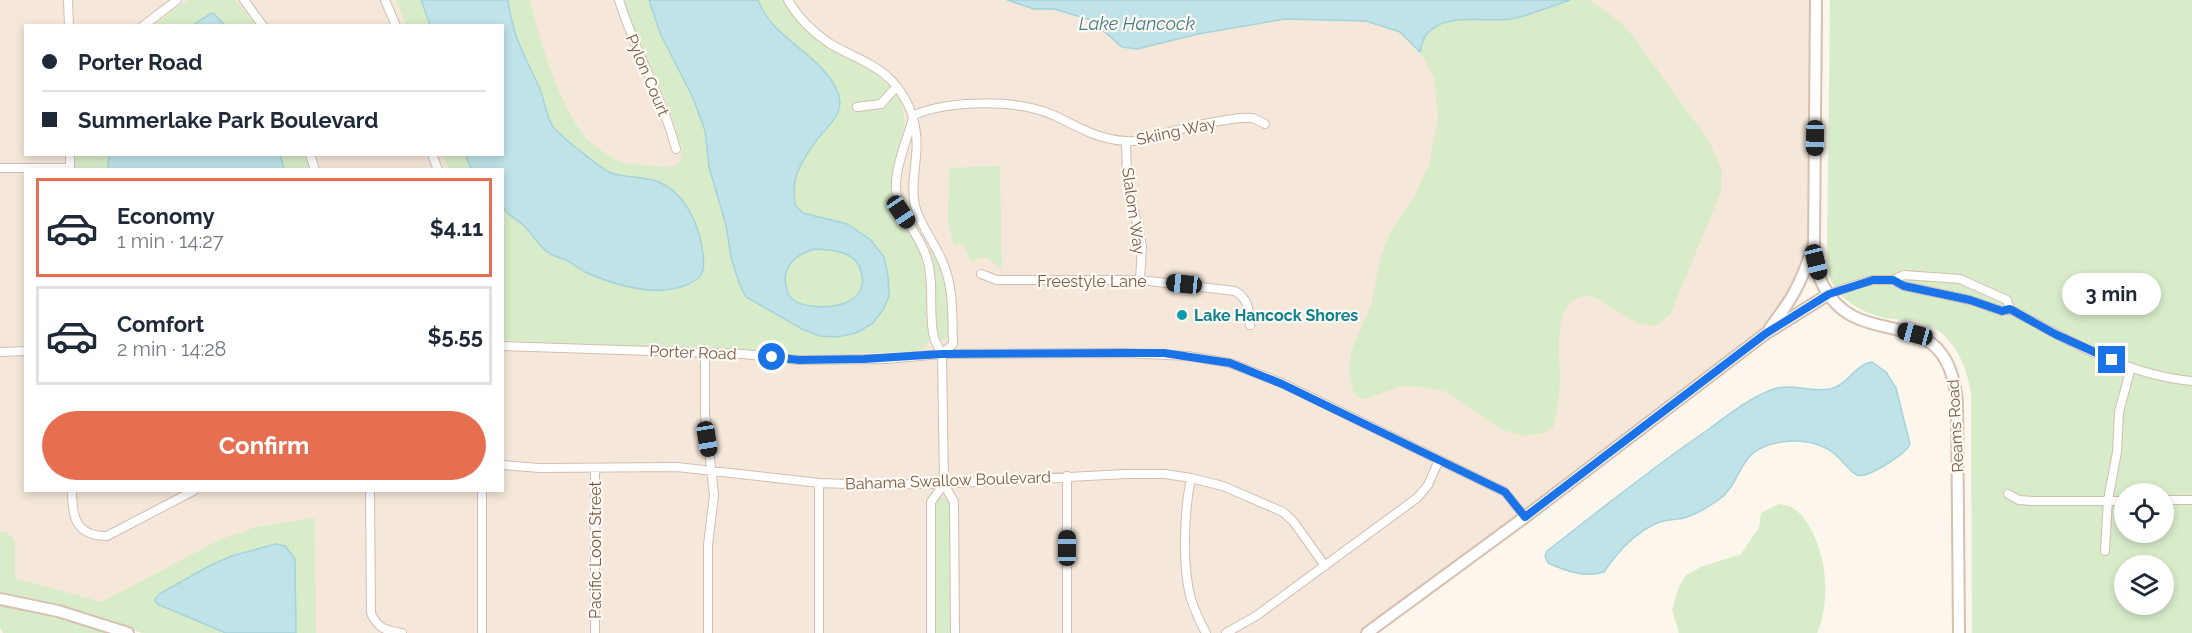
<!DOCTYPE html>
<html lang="en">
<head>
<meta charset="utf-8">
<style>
	:root { --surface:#fff; --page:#f2f2f3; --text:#1f2937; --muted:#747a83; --line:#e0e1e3; --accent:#e76f51 }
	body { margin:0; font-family:Raleway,sans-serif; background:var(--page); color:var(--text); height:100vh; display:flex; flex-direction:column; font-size:22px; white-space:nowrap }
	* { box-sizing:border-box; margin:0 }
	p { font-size:20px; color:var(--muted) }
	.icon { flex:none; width:33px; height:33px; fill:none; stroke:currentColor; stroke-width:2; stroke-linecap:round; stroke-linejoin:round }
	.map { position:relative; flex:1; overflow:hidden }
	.sheet { position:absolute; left:24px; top:168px; width:480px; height:324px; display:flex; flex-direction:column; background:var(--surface); border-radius:0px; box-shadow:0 3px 9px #0003 }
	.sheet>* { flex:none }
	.hud { position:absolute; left:24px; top:24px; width:480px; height:132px; border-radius:0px; box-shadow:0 3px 9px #0003; display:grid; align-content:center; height:132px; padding:0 18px; background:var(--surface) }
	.fabs { position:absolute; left:2114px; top:483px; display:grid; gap:12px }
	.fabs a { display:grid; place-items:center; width:60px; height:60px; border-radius:50%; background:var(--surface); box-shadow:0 3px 9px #0003; font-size:30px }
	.end { position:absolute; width:27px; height:27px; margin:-14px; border:8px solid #1a73e8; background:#fff; box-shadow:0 0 0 3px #fff }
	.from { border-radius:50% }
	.bubble { position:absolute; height:42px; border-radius:21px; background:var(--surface); box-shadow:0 3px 9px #0003; font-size:20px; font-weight:700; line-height:42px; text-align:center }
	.car { position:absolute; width:18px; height:36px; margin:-18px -9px; border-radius:8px; box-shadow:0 0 4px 2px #0007; background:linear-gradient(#222 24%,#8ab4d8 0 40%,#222 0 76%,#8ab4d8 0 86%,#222 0) }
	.hud b { display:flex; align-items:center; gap:21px; height:57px; font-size:22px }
	.hud b+b { border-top:2px solid var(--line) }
	.hud i { width:15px; height:15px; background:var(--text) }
	ul { padding:10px 0 0; list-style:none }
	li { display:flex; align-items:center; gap:18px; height:99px; margin:0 12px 9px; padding:0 6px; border:3px solid var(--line); border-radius:0px }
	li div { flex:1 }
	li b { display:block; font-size:22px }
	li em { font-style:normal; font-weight:700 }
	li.selected { border-color:var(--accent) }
	li>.icon { width:54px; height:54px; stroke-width:1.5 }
	.primary-button { display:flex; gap:12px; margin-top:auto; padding:12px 18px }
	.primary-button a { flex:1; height:69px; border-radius:36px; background:var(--accent); color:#fff; font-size:24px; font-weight:700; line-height:69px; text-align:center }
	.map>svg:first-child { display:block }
	.residential { fill:#f5e8da; fill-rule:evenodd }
	.green { fill:#d8ecc9; fill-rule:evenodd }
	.water { fill:#bfe3e8; stroke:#a5d3da; stroke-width:1.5; fill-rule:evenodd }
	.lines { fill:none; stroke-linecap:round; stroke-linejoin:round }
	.minor-casing { stroke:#d1beb0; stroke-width:10 }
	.secondary-casing { stroke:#d6c0b0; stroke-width:14 }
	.minor { stroke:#fff; stroke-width:8 }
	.secondary { stroke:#fff; stroke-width:10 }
	.route { stroke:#1a73e8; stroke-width:8 }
	.culture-dot { fill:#0f9aa8; stroke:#fffaf3; stroke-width:2 }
	.labels { text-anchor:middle; stroke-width:4.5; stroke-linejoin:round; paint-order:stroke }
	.street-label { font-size:16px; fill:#7a5c4d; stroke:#fffaf3 }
	.culture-label { font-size:16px; font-weight:bold; fill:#0d838f; stroke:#fffaf3; text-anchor:start }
	.water-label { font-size:18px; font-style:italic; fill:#437c86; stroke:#fffaf3 }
</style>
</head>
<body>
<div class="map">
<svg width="2192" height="633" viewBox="0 0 2192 633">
	<rect width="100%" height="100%" fill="#fdf6ec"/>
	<!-- residential -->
	<path class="residential" d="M0 0H1007L1034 9H1054L1091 20 1122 47 1137 49 1198 34 1285 19 1366 21 1400 32 1419 52 1486 21 1512 19 1570 0H1816L1814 244 1801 282 1765 334 1367 633H144L39 596H0ZM26 26H502V154H26ZM26 170H502V490H26Z"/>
	<!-- green -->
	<path class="green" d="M188 0H235L256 25 152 26Z
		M396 0H530C540 42 556 93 579 129 587 142 606 154 618 161 626 165 653 165 664 167 677 170 682 159 682 148L666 100 635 35 624 0H784C791 12 799 24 810 32 837 51 871 62 892 89 921 125 890 147 892 185 894 221 912 226 922 255 925 263 924 273 925 282 927 302 931 322 929 341L924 349 910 352 792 355 712 348 610 346 503 340 502 170 449 169 442 155 502 154V26L406 25Z
		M1570 0H1589L1622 23 1631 34 1709 141 1722 170 1721 192 1670 315 1656 326 1638 324 1594 297C1550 289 1560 356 1560 382 1559 397 1558 412 1553 427L1543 433 1527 436 1502 430 1447 392 1424 387 1403 386 1365 399 1359 398 1354 393 1349 375 1351 351 1371 305 1381 257 1390 232 1414 197 1429 165 1438 117 1434 78 1420 52C1421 47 1423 40 1426 35 1445 11 1486 23 1512 19 1531 15 1551 6 1570 0Z
		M1830 0H2192V633H1972L1971 394C1966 362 1952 330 1917 321 1906 319 1895 320 1885 318 1865 314 1842 301 1832 283 1828 275 1828 264 1827 255ZM2124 494H2163V532H2124ZM2124 566H2163V604H2124Z
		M74 155H304L311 169H74Z
		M1000 166 1002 271 988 258H980L971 263 963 243 954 245 948 223 949 168Z
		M931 248C950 270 950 309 949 336L943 341 939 339 937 335 936 292 928 252Z
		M939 497H946L950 504 951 633H934V501Z
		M1779 504C1809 504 1825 557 1825 582 1826 599 1824 618 1817 633H1679L1672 610 1679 586 1686 575 1701 567 1741 554 1759 527 1761 513Z
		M315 518 316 633H142L70 609 0 592V532H6L15 541V578L102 602 221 539 256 527Z
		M0 599 128 633H3L0 628Z"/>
	<!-- water -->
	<path class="water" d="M421 0H508C513 38 525 56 540 89 545 101 546 118 554 128 562 137 601 169 611 173 626 178 641 176 656 181 685 191 700 226 703 254 704 263 705 273 697 279 667 301 618 286 587 273 581 270 575 265 568 261 561 258 553 256 547 252 539 245 533 236 526 228 520 220 508 217 503 207L502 170 471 169 466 155 502 154V26L430 25Z
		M649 0H758C773 40 820 53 837 90 847 113 829 124 816 141 810 149 803 160 799 169 793 181 794 192 795 205L803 213 847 224 871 240 884 257 888 275 889 296 883 310 872 324 856 333 837 337 820 336 802 329 746 297 739 283 731 257 726 225 709 167 705 131 693 98 660 33ZM815 249C827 250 841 250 851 257 856 260 860 266 861 272 870 303 833 309 811 306 802 305 792 302 788 293 779 269 793 255 815 249Z
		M1007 0H1570C1551 6 1531 15 1512 19 1486 23 1445 11 1426 35 1423 40 1421 47 1420 52L1400 32 1366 21 1285 19 1198 34 1137 49 1122 47 1091 20 1054 9H1034Z
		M213 13 225 25H193L210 14Z
		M109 155H280L284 169H108Z
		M1872 362 1886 372 1896 388 1910 444C1906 454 1867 479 1857 475 1851 472 1845 464 1840 459 1825 443 1803 439 1781 442 1734 449 1746 481 1717 501 1708 507 1695 515 1684 518 1676 520 1665 519 1657 523 1634 533 1618 551 1604 572 1585 578 1566 571 1548 563L1545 556 1547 551C1600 510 1653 467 1709 429 1728 415 1748 399 1771 390 1791 382 1810 393 1830 389 1847 386 1855 364 1872 362Z
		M275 544 285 546 295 559 296 633H226L157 604 155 600 159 594 211 565 232 556Z"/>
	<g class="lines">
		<defs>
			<path id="minor" d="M68 0 69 26
				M244 0 263 26
				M385 0 396 26
				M619 0C635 51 662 97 676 149
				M788 0C797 16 813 32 829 43 850 56 873 62 891 80 911 101 919 128 916 156 915 172 911 189 915 206 921 227 935 243 943 263 954 288 952 318 953 344L942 354
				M143 26 177 0
				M857 107 881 104 896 87
				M914 115C908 137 897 161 896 183 895 216 919 230 927 259 935 284 928 314 934 337 935 343 940 349 942 354L944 484 954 502 955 633
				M914 115C950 100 1017 99 1053 115 1077 126 1098 140 1126 141 1140 142 1153 137 1166 133 1183 128 1237 116 1252 118 1256 119 1261 122 1265 124
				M1126 141 1127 179 1142 246 1140 280
				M70 154V170
				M310 154 315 170
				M432 154 438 170
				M0 168H70
				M981 274 997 280H1140L1235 291C1249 299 1249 311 1250 325
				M1893 280 1904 286 1970 300 2002 311 2010 309
				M1829 294 1855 285 1873 280H1893L1904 275 1960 279 2007 300 2010 309C2067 340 2126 375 2192 381
				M502 346 743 354 799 360 886 359 942 354 1124 353 1188 356 1230 363 1282 383 1505 492 1525 517
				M0 352 26 351
				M705 352V414L714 495 708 545V633
				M502 465 540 468 677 467 819 483 876 485 956 483 1126 474H1165L1191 478 1223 486 1283 512 1293 521 1325 566
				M1067 476V633
				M1191 478C1184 511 1182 567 1191 599 1195 611 1200 622 1206 633
				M72 490C72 518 76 536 107 536L195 490
				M370 490 371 613C378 629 385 630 402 633
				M2008 494 2019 500 2033 501H2124
				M2163 500H2192
				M2105 551 2108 500 2117 452 2119 412 2131 367
				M482 633V490
				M595 633V468
				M819 633V483
				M931 633V502L944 484
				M1226 633 1256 616 1417 498 1428 485 1439 460"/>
			<path id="secondary" d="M1816 0 1814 244C1815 258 1816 272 1823 285 1859 357 1947 294 1957 402L1959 633
				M1770 328C1793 298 1801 283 1813 247
				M0 599 58 611 128 633
				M1367 633 1525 517 1765 334 1829 294"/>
		</defs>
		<!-- minor casing -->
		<use href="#minor" class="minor-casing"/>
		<!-- secondary casing -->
		<use href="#secondary" class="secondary-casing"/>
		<!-- minor -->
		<use href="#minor" class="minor"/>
		<!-- secondary -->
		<use href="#secondary" class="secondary"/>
	</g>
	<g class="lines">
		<!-- route -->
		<path class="route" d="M772 357 799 360 864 359 942 354 1124 353H1164L1230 363 1282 384 1505 492 1525 517 1765 334 1829 294 1873 280H1893L1904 286 1970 300 2002 311 2010 309 2055 334 2112 360"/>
	</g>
	<!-- markers -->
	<circle class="culture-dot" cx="1182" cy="315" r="6"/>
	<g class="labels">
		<!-- street labels -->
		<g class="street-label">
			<text transform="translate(648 75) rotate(67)" y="6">Pylon Court</text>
			<text transform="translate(1176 131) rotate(-12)" y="6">Skiing Way</text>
			<text transform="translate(1134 211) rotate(82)" y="6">Slalom Way</text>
			<text x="1092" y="287">Freestyle Lane</text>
			<text transform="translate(693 352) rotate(2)" y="6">Porter Road</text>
			<text transform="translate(1955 426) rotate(-93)" y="6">Reams Road</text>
			<text transform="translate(948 480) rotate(-2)" y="6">Bahama Swallow Boulevard</text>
			<text transform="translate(595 550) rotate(-90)" y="6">Pacific Loon Street</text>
		</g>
		<!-- culture labels -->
		<g class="culture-label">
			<text x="1194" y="321">Lake Hancock Shores</text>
		</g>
		<!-- water labels -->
		<g class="water-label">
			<text x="1137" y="30">Lake Hancock</text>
		</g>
	</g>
</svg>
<div class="fabs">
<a><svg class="icon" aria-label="locate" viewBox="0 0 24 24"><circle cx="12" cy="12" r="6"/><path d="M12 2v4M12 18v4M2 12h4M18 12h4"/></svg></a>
<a><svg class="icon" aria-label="layers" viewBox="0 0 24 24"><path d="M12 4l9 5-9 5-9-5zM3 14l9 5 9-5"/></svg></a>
</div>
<i class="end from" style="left:772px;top:357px"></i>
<i class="end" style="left:2112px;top:360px"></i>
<div class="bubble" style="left:2062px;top:273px;width:99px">3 min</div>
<i class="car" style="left:1815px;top:138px;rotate:181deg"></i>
<i class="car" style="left:901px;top:212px;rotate:146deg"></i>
<i class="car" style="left:1816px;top:262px;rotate:166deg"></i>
<i class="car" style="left:1184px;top:284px;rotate:276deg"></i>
<i class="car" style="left:1915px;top:334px;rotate:285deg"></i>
<i class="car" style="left:707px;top:439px;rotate:171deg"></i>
<i class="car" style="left:1067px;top:548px;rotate:0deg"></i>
<div class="hud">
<b><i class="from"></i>Porter Road</b>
<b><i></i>Summerlake Park Boulevard</b>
</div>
<section class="sheet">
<ul>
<li class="selected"><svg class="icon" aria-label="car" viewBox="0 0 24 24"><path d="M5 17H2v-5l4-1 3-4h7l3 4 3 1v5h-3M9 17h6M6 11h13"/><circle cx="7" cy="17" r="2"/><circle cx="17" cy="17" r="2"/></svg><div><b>Economy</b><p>1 min · 14:27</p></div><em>$4.11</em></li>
<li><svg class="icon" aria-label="car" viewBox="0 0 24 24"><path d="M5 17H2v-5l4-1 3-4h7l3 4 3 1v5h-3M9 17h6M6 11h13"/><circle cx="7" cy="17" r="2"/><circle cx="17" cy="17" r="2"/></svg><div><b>Comfort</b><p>2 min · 14:28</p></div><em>$5.55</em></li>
</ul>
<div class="primary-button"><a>Confirm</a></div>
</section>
</div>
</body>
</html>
